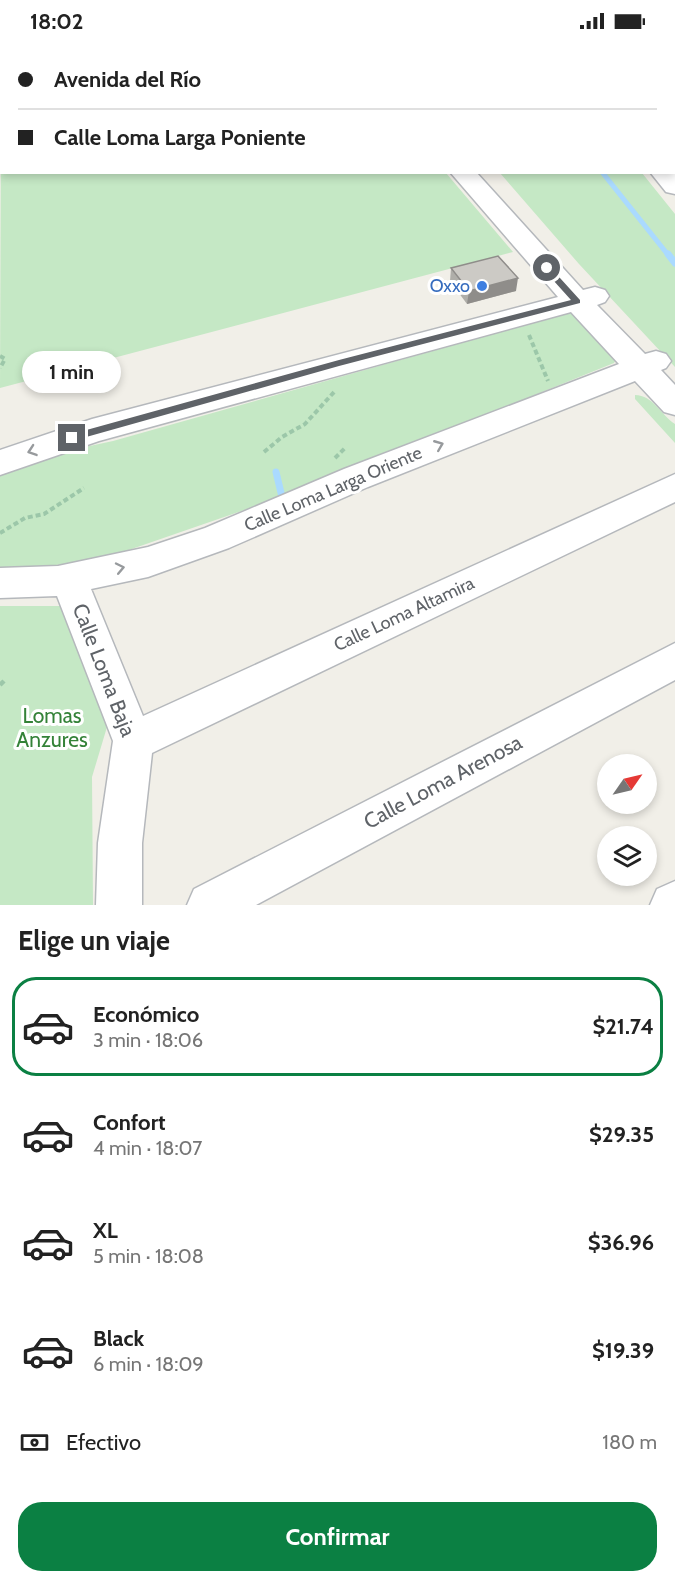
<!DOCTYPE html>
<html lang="es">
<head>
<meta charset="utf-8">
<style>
	:root { --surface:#fff; --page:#f6f6f6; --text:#222; --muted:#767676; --line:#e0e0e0; --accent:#0b8043 }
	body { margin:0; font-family:Cabin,sans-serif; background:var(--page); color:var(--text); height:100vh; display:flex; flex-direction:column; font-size:22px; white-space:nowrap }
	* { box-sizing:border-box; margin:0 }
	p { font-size:20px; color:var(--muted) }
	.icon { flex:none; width:33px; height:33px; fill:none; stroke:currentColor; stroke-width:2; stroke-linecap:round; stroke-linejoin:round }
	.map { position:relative; height:863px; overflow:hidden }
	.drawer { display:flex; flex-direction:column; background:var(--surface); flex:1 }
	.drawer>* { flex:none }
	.banner { position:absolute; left:0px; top:0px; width:675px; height:132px; box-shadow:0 3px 9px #0003; display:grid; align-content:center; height:132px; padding:0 18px; background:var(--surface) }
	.needle { width:39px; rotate:56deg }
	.fabs { position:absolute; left:597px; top:712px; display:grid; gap:12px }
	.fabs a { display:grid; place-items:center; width:60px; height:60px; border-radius:50%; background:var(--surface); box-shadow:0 3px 9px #0003; font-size:30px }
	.end { position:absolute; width:27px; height:27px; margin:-14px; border:8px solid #5f6368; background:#fff; box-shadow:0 0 0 3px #fff }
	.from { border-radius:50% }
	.bubble { position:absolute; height:42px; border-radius:21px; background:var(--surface); box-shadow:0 3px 9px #0003; font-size:20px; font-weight:700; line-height:42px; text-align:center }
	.banner b { display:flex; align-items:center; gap:21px; height:57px; font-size:22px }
	.banner b+b { border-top:2px solid var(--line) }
	.banner i { width:15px; height:15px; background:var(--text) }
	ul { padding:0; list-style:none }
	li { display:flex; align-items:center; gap:18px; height:99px; margin:0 12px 9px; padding:0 6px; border:3px solid transparent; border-radius:24px }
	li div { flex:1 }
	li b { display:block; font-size:22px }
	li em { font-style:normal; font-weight:700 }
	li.selected { border-color:var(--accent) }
	li>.icon { width:54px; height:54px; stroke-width:1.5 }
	h2 { padding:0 18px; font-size:27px; line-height:72px }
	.pay { display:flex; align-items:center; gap:15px; height:66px; padding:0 18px; font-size:22px }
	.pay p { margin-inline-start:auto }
	.button { display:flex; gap:12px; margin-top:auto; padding:12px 18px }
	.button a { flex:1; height:69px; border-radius:24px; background:var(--accent); color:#fff; font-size:24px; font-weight:700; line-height:69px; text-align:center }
	.status { display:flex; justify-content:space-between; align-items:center; height:42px; padding:0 30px; background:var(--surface); direction:ltr }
	.status svg { height:16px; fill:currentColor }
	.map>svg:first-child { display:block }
	.green { fill:#c5e8c5 }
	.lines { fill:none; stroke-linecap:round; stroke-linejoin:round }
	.stream-far1 { stroke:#aadaff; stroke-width:5 }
	.stream { stroke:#aadaff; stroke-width:7 }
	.minor-casing { stroke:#b5b8bc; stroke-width:3 }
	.path-far1 { stroke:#9cc7a9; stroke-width:4; stroke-dasharray:5 3; stroke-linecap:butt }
	.path { stroke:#9cc7a9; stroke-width:4.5; stroke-dasharray:8 4; stroke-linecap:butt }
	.minor { fill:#fff; fill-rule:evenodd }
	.wall { fill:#afaea9 }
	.shaded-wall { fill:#8f8d8a }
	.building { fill:#cccac5; stroke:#8f8d8a; stroke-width:1.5 }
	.oneway { stroke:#979a9d }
	.route { fill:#5f6368 }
	.shop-dot { fill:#3f7fe0; stroke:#fff; stroke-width:2 }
	.labels { text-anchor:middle; stroke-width:6; stroke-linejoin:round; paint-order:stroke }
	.shop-label { font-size:18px; fill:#366cbe; stroke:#fff; text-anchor:end }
	.street-label { font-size:18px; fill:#5f6368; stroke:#fff }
	.near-street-label { font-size:21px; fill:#5f6368; stroke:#fff }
	.near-park-label { font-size:21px; fill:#348238; stroke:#fff }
</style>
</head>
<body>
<div class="status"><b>18:02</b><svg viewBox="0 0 49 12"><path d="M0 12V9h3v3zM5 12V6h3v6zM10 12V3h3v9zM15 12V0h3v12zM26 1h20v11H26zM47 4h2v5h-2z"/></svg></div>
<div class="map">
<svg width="675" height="863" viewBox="0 0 675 863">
	<rect width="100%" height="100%" fill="#f1efe8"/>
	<!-- green -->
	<path class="green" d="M1 69 2 130 446 131 513 210 0 346Z
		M500 131H642L675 172V325L579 222Z
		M570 270 617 316 614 321 282 455 123 510 67 522 0 528V433L71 408 113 399Z
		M635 353C653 353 661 373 675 382V401L635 357Z
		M0 564H65L107 685 92 735 93 863H0Z"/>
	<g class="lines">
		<!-- stream-far1 -->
		<path class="stream-far1" d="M602 130 669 214"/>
		<!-- stream -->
		<path class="stream" d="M668 212 675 221
			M276 430 282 455"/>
		<defs>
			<path id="minor" d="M14 0H41L13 2Z
				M198 0H221L222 2H199Z
				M247 0H274L246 2Z
				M313 0H340L312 2Z
				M363 0H383L384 2H364Z
				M532 0H552L553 2H533Z
				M0 52H2L0 66Z
				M674 128 675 130V152L666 150 650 130H674Z
				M450 130H476L583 248 595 245 605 248 609 254 605 260 597 263 645 312 656 309 666 312 671 319 666 326 661 328 675 343V373L664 370 635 339 368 445 229 506 148 535 91 547 143 674 675 432V460L152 711 142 801V863H96L98 801 113 699 57 554 0 556V526L58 524 148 505 205 486 344 427 619 322 571 270 99 399 0 433V408L92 377 558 255Z
				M675 601V638L256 863H187L194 847Z
				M675 839V863H650L657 847Z"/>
		</defs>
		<!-- minor casing -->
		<use href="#minor" class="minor-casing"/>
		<!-- path-far1 -->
		<path class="path-far1" d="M529 293 548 339
			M0 314 5 317 0 326
			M264 410 282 395 305 382 335 349
			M335 416 345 406
			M0 491 25 476 44 472 84 446"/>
		<!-- path -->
		<path class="path" d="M0 643 4 639"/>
		<!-- minor -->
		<use href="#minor" class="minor"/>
	</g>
	<!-- wall -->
	<path class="wall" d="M451 226 516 249 467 262 450 239Z"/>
	<!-- shaded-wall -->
	<path class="shaded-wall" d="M518 236 516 249 467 262 469 249Z"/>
	<!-- building -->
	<path class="building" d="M498 214 518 236 469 249 451 226Z"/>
	<!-- one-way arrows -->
	<defs><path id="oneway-chevron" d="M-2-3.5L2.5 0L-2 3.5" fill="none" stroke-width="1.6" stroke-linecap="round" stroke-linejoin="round" transform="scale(1.5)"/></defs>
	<g class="oneway">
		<use href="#oneway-chevron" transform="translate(439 403) rotate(-22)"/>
		<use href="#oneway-chevron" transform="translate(32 409) rotate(161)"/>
		<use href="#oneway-chevron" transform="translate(120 526) rotate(-12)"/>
	</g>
	<!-- route -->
	<path class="route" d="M544 225H550L580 258V261L339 324 72 399 67 396 72 392 339 318 571 258 544 228Z"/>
	<!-- markers -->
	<circle class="shop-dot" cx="482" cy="244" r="6"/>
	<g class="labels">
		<!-- shop labels -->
		<g class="shop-label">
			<text x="470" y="250">Oxxo</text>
		</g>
		<!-- street labels -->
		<g class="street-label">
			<text transform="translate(333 447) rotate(-23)" y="6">Calle Loma Larga Oriente</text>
			<text transform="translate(404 572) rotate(-25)" y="6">Calle Loma Altamira</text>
		</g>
		<!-- near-street labels -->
		<g class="near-street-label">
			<text transform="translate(104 628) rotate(69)" y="7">Calle Loma Baja</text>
			<text transform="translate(443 740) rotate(-28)" y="7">Calle Loma Arenosa</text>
		</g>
		<!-- near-park labels -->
		<g class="near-park-label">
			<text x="52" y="681">Lomas<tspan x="52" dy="24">Anzures</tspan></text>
		</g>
	</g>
</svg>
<div class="fabs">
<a><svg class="needle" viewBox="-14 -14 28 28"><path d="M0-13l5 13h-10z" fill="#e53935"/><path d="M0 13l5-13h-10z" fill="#767676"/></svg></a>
<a><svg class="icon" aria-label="layers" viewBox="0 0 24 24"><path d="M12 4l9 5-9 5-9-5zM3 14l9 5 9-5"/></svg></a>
</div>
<i class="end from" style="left:547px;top:226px"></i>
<i class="end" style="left:72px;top:396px"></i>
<div class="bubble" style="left:22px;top:309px;width:99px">1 min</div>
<div class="banner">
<b><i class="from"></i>Avenida del Río</b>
<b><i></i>Calle Loma Larga Poniente</b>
</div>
</div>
<section class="drawer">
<h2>Elige un viaje</h2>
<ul>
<li class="selected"><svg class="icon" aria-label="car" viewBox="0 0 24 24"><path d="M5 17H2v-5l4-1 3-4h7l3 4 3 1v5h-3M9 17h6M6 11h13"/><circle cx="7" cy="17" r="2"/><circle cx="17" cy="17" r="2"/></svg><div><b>Económico</b><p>3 min · 18:06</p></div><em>$21.74</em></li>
<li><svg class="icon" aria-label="car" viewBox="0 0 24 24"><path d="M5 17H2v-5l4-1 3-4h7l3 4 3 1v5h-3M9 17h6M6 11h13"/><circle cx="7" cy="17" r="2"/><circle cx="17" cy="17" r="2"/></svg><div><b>Confort</b><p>4 min · 18:07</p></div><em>$29.35</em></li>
<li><svg class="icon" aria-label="car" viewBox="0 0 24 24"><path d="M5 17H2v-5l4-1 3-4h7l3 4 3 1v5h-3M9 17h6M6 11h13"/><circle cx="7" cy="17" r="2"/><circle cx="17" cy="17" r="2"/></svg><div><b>XL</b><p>5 min · 18:08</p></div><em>$36.96</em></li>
<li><svg class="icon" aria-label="car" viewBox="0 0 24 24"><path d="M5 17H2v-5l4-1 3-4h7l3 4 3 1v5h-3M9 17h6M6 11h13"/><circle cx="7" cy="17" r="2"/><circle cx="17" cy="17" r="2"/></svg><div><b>Black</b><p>6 min · 18:09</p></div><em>$19.39</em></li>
</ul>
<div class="pay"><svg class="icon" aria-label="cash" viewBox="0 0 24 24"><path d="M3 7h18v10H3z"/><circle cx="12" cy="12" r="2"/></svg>Efectivo<p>180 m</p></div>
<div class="button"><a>Confirmar</a></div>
</section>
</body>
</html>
